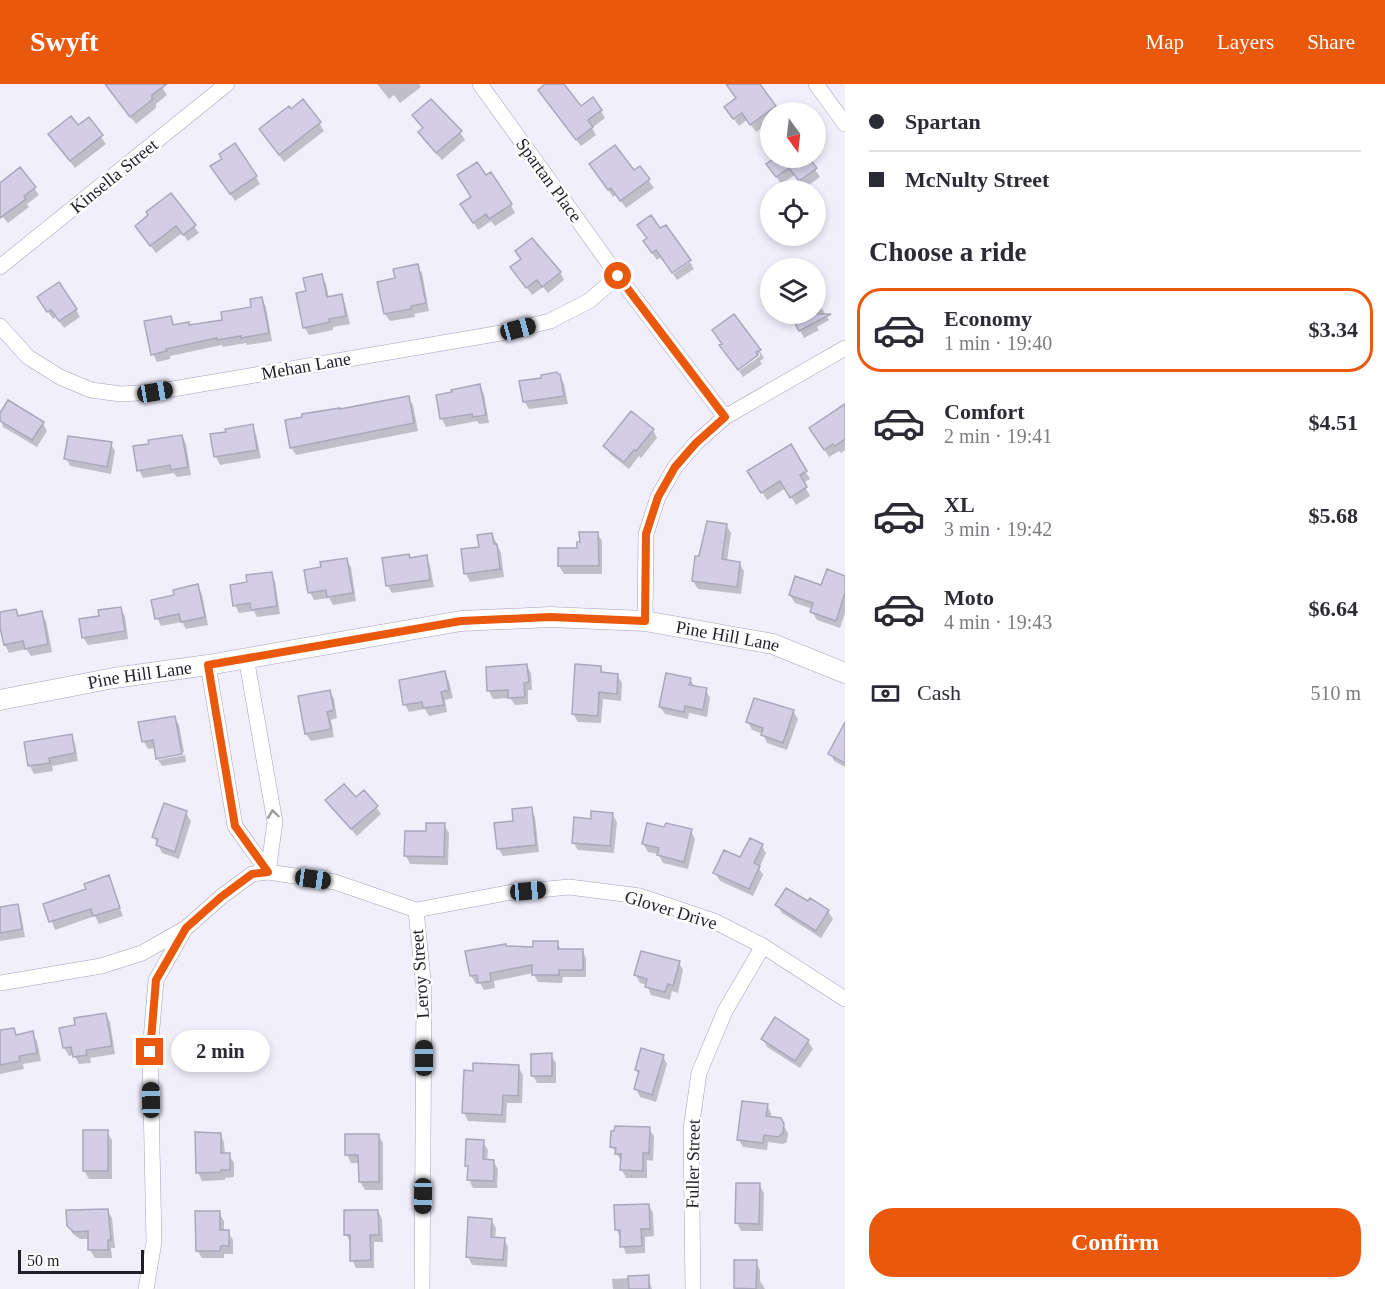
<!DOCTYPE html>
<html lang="en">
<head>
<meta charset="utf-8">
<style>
	:root { --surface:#fff; --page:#f7f7f7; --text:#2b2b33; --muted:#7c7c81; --line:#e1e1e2; --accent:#ea580c }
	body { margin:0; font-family:Georgia,serif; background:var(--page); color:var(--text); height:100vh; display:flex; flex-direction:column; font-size:22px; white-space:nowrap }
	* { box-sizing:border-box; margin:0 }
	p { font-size:20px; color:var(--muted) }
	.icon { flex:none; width:33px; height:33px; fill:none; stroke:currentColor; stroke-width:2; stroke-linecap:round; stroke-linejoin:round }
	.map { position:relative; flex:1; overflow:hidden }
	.panel { display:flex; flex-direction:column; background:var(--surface); width:540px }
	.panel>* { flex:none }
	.guide { display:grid; align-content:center; height:132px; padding:0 24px; background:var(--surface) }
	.needle { width:39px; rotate:165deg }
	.fabs { position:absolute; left:760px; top:18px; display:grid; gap:12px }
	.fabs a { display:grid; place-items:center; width:66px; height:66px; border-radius:50%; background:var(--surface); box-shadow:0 3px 9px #0003; font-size:30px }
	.scale { position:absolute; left:18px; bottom:15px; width:126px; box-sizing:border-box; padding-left:6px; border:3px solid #201e26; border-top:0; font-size:16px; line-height:21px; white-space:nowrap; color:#201e26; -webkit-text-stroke:4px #fff; paint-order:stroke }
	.end { position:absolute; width:27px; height:27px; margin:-14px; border:8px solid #ea580c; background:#fff; box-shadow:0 0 0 3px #fff }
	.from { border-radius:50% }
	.bubble { position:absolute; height:42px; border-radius:21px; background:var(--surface); box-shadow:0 3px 9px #0003; font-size:20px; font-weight:600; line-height:42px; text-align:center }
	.car { position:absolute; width:18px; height:36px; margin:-18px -9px; border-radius:8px; box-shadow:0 0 4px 2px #0007; background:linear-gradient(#222 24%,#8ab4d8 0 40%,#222 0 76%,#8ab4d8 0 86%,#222 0) }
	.guide b { display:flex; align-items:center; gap:21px; height:57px; font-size:22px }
	.guide b+b { border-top:2px solid var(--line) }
	.guide i { width:15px; height:15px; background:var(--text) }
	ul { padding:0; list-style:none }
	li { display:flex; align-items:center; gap:18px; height:84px; margin:0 12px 9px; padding:0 12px; border:3px solid transparent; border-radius:24px }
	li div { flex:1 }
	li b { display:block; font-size:22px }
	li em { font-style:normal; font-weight:600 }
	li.selected { border-color:var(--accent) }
	li>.icon { width:54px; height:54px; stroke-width:1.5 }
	h2 { padding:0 24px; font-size:27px; line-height:72px }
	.pay { display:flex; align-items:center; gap:15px; height:66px; padding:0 24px; font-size:22px }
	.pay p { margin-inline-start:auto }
	.button { display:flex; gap:12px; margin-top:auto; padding:12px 24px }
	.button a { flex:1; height:69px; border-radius:24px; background:var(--accent); color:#fff; font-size:24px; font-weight:600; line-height:69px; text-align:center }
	header { display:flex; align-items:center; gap:36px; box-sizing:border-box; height:84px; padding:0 30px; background:var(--accent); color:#fff }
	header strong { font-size:28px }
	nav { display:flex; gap:33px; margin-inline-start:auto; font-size:21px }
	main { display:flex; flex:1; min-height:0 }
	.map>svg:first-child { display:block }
	.shadow { fill:#0003 }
	.building { fill:#d3cee4; stroke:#aba7bc; stroke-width:1.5 }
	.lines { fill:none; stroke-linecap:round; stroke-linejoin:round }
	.minor-casing { stroke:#a5a1b6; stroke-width:16 }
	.tertiary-casing { stroke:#a5a1b6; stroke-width:21 }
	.minor { stroke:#fff; stroke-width:15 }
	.tertiary { stroke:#fff; stroke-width:20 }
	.oneway { stroke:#9b9a9d }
	.route { stroke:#ea580c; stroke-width:8 }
	.labels { text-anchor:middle; stroke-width:5; stroke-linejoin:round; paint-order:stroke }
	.street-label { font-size:18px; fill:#201e26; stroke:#fff }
</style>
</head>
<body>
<header>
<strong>Swyft</strong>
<nav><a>Map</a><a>Layers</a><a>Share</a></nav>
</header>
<main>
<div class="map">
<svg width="845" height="1205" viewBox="0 0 845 1205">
	<rect width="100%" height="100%" fill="#f1effc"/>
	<!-- shadow -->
	<path class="shadow" d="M129 0H160L167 11 156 20V24L136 40 119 19Z
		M377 0H419L421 3 400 19 394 11 389 15Z
		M548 0H562L580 25 601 27 605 34 592 44 596 51 581 62 545 14Z
		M727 0H758L778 28H771V37L756 48 747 36 739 42 731 31 737 15Z
		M414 32 460 48 465 56 442 76 424 56 420 48 424 45Z
		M88 35 106 60 75 84 55 58Z
		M319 39 324 47 284 78 265 53Z
		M777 74H808L820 93 805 104 795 91 781 100 768 80Z
		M640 84 654 104 626 124 616 111 613 113 596 88 633 89Z
		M217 91 256 93 260 100 235 117Z
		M486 94 511 121 515 129 495 142 491 137 478 146 467 128 473 114Z
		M0 101 34 104 39 111 27 120 29 123 8 139 0 129Z
		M171 111 199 149 188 157 182 149 156 169 141 150Z
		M639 141 661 173 657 176 649 165 648 155Z
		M690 178 694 185 677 196 673 190Z
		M417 182 422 189 429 227 414 230 415 233 390 237 385 230Z
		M512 184 560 188 564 196 548 209 543 203 532 211Z
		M321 192 326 200 329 214 341 212 345 219 350 240 333 243V246L309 251 304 243 308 209Z
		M262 215 266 223 272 257 247 261 246 259 223 263 222 261 170 272V275L157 278 153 270 170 233 175 242H190L224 237 253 224Z
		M816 215 829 236 817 243 819 246 804 254 791 230H816Z
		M43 221 76 225 80 233 64 244 56 233 53 235Z
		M759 266 764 274 760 277 762 280 743 293 739 287 760 272V269L737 285 726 269Z
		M560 292 564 300 568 320 529 325 524 317Z
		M480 302 484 310 489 339 479 340 477 337 446 343 442 335 437 312Z
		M408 314 413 321 418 347 296 371 291 363 340 327Z
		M845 319V366L841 369 839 367 829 373 816 352 838 326 837 324Z
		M0 332 43 339 47 347 37 363 3 343Z
		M252 342 256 350 261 374 220 381 216 373 212 352Z
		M653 346 657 354 641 374 639 372 629 385 610 370 605 362Z
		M182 352 186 360 191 391 177 393 174 389 143 394 139 386Z
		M111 360 115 367 111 390 70 382 66 374Z
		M790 362 810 395 803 399 810 412 796 421 786 404 767 416 749 387Z
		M726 441 731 449 727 477 739 479 744 487 741 510 698 505 693 497 701 474Z
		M597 449 602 457V490H564L559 482 578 465 581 460Z
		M492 450 501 469 504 493 470 498 466 490Z
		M426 473 430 481 434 503 392 509 387 501 410 475Z
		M346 476 351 483 356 517 333 521 329 514 314 516 310 509Z
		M271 489 275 497 280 530 257 533 254 527 239 529 235 521Z
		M845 493V529L840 544 817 536 812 528 813 525 795 519 790 511 822 503Z
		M197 502 202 510 208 541 186 545 182 538 161 542 157 534Z
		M120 524 125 532 128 555 88 561 83 553 100 534Z
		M16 526 20 533 41 529 46 537 52 568 31 572 26 565 9 569 5 561 0 529Z
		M526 581 531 589 532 606H528V620L515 621 510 614 493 615 489 607Z
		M600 583 604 590 617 591 622 599 621 617 603 615 601 639 578 638 573 630Z
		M445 589 449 597 453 614 445 616 447 628 429 632 425 625 409 628 405 621Z
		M690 595 695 603 706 606 710 614 707 633 689 629 688 635 665 630 660 623Z
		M329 607 334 615 337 634 331 636 334 653 311 657 306 650Z
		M793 627 798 635 787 666 767 659 763 650 752 646 748 638Z
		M174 633 179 641 184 668 158 673V675L156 664 148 665 144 658Z
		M845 651V683L834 677 830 669Z
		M71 652 75 659 78 677 52 682 53 687 34 690 30 682 26 660Z
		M185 671 186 678 162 682 158 676Z
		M356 716 376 723 381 730 357 752 332 725 327 717Z
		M531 725 535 733 539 768 503 772 498 764 514 738Z
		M186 729 191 737 179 775 162 769 154 753Z
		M612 730 617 738 614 769 578 766 573 758 592 736Z
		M444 741 449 749 448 781 410 780 406 772 427 749Z
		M665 745 691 747 695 755 688 785 663 779 658 770 648 768 643 760Z
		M762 762 766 769 759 784 763 791 753 812 720 797 715 789 741 775Z
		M108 793 123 832 99 840 95 832 55 846 45 821 88 806Z
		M808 819 828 827 833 835 821 854 782 829 777 821Z
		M17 822 21 830 25 853 0 857V825Z
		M557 858 561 866H582L586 874V893H563L562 899 538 898 533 889 494 897 495 904 484 906 480 899 476 900 471 892 467 868 506 864H534Z
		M679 879 683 886 678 909 672 907 670 916 651 911 647 901 640 899 636 891Z
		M106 931 110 938 115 970 90 974 91 979 79 980 74 971 69 972 64 964 76 942Z
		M13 945 17 952 32 949 37 957 41 977 23 980 24 985 0 990V948Z
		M763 955 808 957 813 965 800 984 767 963Z
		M551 971 556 979V999H537L533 992Z
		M663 972 667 980 656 1018 640 1013 636 1005 640 992 636 986Z
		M518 983 523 991 522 1019H507L506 1039 468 1037 464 1029 474 988Z
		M767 1021 771 1029V1034L780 1036 788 1049 787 1058 783 1060 768 1058 767 1066 743 1063 739 1056Z
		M649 1045 654 1052 653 1077 647 1076V1094H626L622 1086V1078L612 1063Z
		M107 1048 112 1056V1095H89L84 1087Z
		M220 1050 224 1058 225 1071H229L234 1079V1093L225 1094V1096L202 1097 198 1089Z
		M347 1051H378L383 1059V1106H365L360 1098V1079H351L347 1071Z
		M483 1058 488 1066 487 1077H493L498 1085 497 1104H473L469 1096V1085L467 1081Z
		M759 1101 764 1109 763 1147H741L737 1139Z
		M649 1121 653 1129 654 1152 645 1153V1169L626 1170 617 1146 616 1122Z
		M107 1126 112 1134 115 1164H111L112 1174H95L90 1166V1155H80L73 1150 68 1142Z
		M378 1127 382 1135 383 1158H374V1184H356L352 1176 350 1158 346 1150Z
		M219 1129 224 1137V1148H228L233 1156V1170H224V1174H202L197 1166Z
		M491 1136 496 1144 495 1155H504L508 1163 507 1183 472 1181 468 1173Z
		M756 1178 760 1186V1197L765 1205H736L735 1203Z
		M648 1193 652 1205H613L612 1195Z"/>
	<!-- building -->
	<path class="building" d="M105 0H167L152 11V16L130 33Z
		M545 0H564L581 22 593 13 602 26 588 36 593 43 576 56 538 6Z
		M726 0H760L776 22 750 41 742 29 733 35 724 23 736 14Z
		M303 15 321 38 279 71 259 45 289 22 291 25Z
		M431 15 462 47 436 69 418 48 423 44 412 31Z
		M71 32 78 41 89 33 103 51 70 77 48 50Z
		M235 59 257 92 230 110 210 82 222 75 219 70Z
		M615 61 634 86 640 82 650 95 620 117 611 104 608 106 589 80Z
		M775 74H809L817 84 799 97 789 84 776 93 766 80Z
		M477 78 486 91 491 88 512 120 489 135 486 130 473 139 460 120 471 113 457 91Z
		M20 83 36 103 24 112 26 115 0 134V99Z
		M171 109 196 141 183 151 176 142 150 162 135 142 148 131 146 128Z
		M651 131 660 144 666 141 691 176 672 189 656 166 652 169 643 157 647 154 637 141Z
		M532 154 561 188 542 203 537 196 526 204 510 183 521 175 515 167Z
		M418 180 426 219 411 222V225L384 230 377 198 395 194 393 185Z
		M322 190 327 213 342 210 346 232 329 235 330 238 303 244 296 209 306 207 303 194Z
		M59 198 77 225 59 237 51 226 47 228 37 213Z
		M262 213 269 249 241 254V252L217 256V254L166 265 167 267 151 271 144 237 171 232 173 241 189 238V241L222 236 221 228 251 223 250 215Z
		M734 230 761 266 756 268 758 271 738 286 719 261 722 260 712 246Z
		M790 230H831L799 247Z
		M557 288 558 290H560L564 312 523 318 519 297 541 294V291Z
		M480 300 486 331 473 333 472 330 440 335 436 311 452 308 451 306Z
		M409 312 414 339 290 364 285 336 302 333V330L340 324V325Z
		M8 316 44 338 32 356 0 337V329Z
		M845 320V355L835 362 833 360 824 366 809 344Z
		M631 327 654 345 636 367 634 366 624 378 603 362Z
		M253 340 257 366 214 373 210 350 226 348 225 345Z
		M182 351 188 383 171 386 170 381 137 387 133 362 149 360 148 356Z
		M68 352 112 358 107 383 64 375Z
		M791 360 807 387 800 391 807 403 790 414 780 397 761 409 747 387Z
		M707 437 727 440 722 475 740 478 737 503 692 497 695 472H699Z
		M579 448H598L599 482H558V464H577V458H580Z
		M492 449 494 460H497L500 485 464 490 461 465 479 463 477 451Z
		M409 470 410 474 427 471 430 496 386 502 382 474Z
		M347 474 353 509 327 513 326 506 308 509 304 486 321 483 320 478Z
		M827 485 845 492V509L836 537 810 528 813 519 789 511 795 492 821 501Z
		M272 488 277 522 251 526 250 519 233 522 230 501 247 498 246 491Z
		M198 500 205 533 181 538 179 530 155 535 151 516 174 511 173 506Z
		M121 523 125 547 82 554 79 535 99 532 98 526Z
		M16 525 18 532 42 527 48 560 25 565 23 557 4 561 0 544V528Z
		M527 580 529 598 524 599 525 613 508 614V606L487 607 486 583Z
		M575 580 601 582V588L618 590 617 610 599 608 598 632 572 630Z
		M445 587 449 606 441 608 444 621 423 624 422 618 403 621 399 596Z
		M666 589 691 594 689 601 707 604 703 626 685 622 684 628 659 623Z
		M330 606 334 626 327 628 331 645 305 650 298 612Z
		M754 614 794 626 783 659 761 651 763 644 746 638Z
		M175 632 182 670 156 675 153 656 142 658 138 638Z
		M845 638V679L828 670Z
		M72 650 75 669 49 674 50 679 28 682 24 658Z
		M344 700 356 713 364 706 378 722 351 745 325 716Z
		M164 719 187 727 175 768 156 761 158 755 152 753Z
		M532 723 536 761 497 765 494 739 513 737 512 725Z
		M591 727 613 729 610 762 572 759 574 733 591 735Z
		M426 739H445L444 773 404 772 405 747H426Z
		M647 739 664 743 666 739 692 745 684 778 657 771 659 764 642 760Z
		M750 754 763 760 754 779 760 782 749 805 713 789 724 766 740 773Z
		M109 791 120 824 93 832 91 825 49 838 43 820 86 805 84 800Z
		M786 804 808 817 810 814 829 826 816 847 775 821Z
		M18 820 22 845 0 849V823Z
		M533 857H558V865H583V886H559V891H532V881L490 889 491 897 478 899 477 891 470 892 465 867 506 860V862L533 863Z
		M641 867 680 877 673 902 668 900 665 908 645 903 647 895 634 891Z
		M106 929 112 962 86 966 87 971 73 973 71 963 63 964 59 944 75 941 74 934Z
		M775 933 809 956 795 977 761 955Z
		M14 944 16 951 33 947 37 969 19 972 20 977 0 981V946Z
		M641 964 664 971 652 1011 634 1005 639 987 635 986Z
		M552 969V992H531V970Z
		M473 979 519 981 518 1012 503 1011 502 1031 462 1029 464 986 473 987Z
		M742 1017 768 1020 766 1032 781 1034 784 1040 783 1049 778 1053 764 1051 763 1059 737 1056Z
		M615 1042 650 1043 649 1069H643V1087L620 1086 621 1070H615L616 1064 610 1063 611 1047H614Z
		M83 1046H108V1087H83Z
		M195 1048 221 1049V1069H230V1086H221V1088L196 1089Z
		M345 1050H379V1098H359L358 1071H345Z
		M466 1055 484 1056 483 1075 494 1076V1097L467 1096 468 1082H465Z
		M736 1099H760L759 1140 735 1139Z
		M649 1120 650 1145H641L642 1162 620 1163V1146H615L614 1121Z
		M108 1125 111 1156H108V1166H88V1147L74 1148 67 1142 66 1126Z
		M344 1126H378L379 1151H370L371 1176 350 1177V1151H344Z
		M195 1127H220V1146H229V1162H221L220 1167H196Z
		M468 1133 492 1135 491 1153 505 1154 503 1176 466 1173Z
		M734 1176H757L756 1205 734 1204Z
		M649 1191V1205H629L628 1192Z"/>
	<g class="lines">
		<defs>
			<path id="minor" d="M480 0 618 192 725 333
				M816 0 845 40
				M0 183 227 0
				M0 242 28 273 60 293 91 306 121 310 155 308 501 249 550 237 589 217 618 192
				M645 537 646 450 658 413 675 383 696 359 725 333 845 264
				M246 573 275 738 268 788
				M208 581 235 742 268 788
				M416 826 424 905 422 1205
				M0 899 101 882 142 869 186 844 221 813 252 790 268 788 335 798 416 826 507 809 569 803 640 812 714 837 763 862 845 915
				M146 1205 154 1158 150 968 156 896 185 845
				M693 1205 691 1045 699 989 725 927 763 862"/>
			<g id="tertiary">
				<path id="s1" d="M0 616 114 594 208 581 461 537 550 533 645 537 773 560 845 589"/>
			</g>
		</defs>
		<!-- minor casing -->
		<use href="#minor" class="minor-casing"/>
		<!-- tertiary casing -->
		<use href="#tertiary" class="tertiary-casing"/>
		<!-- minor -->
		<use href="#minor" class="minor"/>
		<!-- tertiary -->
		<use href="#tertiary" class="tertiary"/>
	</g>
	<!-- one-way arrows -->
	<defs><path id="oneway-chevron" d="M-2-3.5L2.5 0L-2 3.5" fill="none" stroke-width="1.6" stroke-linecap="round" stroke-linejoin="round" transform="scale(1.5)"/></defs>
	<use class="oneway" href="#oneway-chevron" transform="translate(273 730) rotate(-98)"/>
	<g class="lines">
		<!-- route -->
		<path class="route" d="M150 968 156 896 186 844 221 813 252 790 268 788 235 742 208 581 461 537 550 533 645 537 646 450 658 413 675 383 696 359 725 333 618 192"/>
	</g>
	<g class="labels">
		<!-- street labels -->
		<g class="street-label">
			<text transform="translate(114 92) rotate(-39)" y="6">Kinsella Street</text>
			<text transform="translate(549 96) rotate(54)" y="6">Spartan Place</text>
			<text transform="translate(306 282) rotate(-10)" y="6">Mehan Lane</text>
			<text dy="6" stroke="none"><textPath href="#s1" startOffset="736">Pine Hill Lane</textPath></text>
			<text dy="6" stroke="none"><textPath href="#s1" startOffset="142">Pine Hill Lane</textPath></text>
			<text transform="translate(671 826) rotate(17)" y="6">Glover Drive</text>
			<text transform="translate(420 890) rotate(-94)" y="6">Leroy Street</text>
			<text transform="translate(693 1080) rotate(-89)" y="6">Fuller Street</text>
		</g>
	</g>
</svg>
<div class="fabs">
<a><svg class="needle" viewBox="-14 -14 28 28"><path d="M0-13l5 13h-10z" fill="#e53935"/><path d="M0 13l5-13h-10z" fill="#7c7c81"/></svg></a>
<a><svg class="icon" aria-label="locate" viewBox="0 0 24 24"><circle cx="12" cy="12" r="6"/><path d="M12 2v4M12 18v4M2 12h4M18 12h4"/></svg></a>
<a><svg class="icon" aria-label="layers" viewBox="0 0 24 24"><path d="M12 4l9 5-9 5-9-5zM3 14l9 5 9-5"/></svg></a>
</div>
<div class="scale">50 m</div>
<i class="end from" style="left:618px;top:192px"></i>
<i class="end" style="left:150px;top:968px"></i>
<div class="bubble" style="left:171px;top:946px;width:99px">2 min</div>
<i class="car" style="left:518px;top:245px;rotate:75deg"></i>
<i class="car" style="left:155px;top:308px;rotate:80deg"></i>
<i class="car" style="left:313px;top:795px;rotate:98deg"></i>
<i class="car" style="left:528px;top:807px;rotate:85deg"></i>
<i class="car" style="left:424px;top:974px;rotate:0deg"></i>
<i class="car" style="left:151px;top:1016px;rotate:359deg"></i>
<i class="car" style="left:423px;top:1112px;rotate:181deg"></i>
</div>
<section class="panel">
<div class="guide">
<b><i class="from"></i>Spartan</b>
<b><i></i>McNulty Street</b>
</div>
<h2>Choose a ride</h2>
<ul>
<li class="selected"><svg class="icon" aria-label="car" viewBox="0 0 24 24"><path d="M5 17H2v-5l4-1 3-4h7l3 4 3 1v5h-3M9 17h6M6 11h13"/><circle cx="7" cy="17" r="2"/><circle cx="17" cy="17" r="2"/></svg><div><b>Economy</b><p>1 min · 19:40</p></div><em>$3.34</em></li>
<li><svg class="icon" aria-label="car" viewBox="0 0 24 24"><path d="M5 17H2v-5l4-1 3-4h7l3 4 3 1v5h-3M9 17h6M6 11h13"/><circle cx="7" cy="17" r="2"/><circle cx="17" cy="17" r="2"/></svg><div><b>Comfort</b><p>2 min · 19:41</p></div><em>$4.51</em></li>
<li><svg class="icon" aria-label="car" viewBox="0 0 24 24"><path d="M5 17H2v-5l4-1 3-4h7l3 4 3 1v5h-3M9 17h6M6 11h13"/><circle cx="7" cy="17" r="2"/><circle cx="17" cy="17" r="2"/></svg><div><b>XL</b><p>3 min · 19:42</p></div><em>$5.68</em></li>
<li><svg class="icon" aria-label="car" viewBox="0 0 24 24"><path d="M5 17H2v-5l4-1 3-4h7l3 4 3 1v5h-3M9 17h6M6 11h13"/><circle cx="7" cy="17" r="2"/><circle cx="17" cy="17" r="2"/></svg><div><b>Moto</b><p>4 min · 19:43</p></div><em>$6.64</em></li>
</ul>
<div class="pay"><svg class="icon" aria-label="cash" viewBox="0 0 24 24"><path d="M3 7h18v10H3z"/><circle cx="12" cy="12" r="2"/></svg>Cash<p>510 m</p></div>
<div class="button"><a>Confirm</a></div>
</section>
</main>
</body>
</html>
